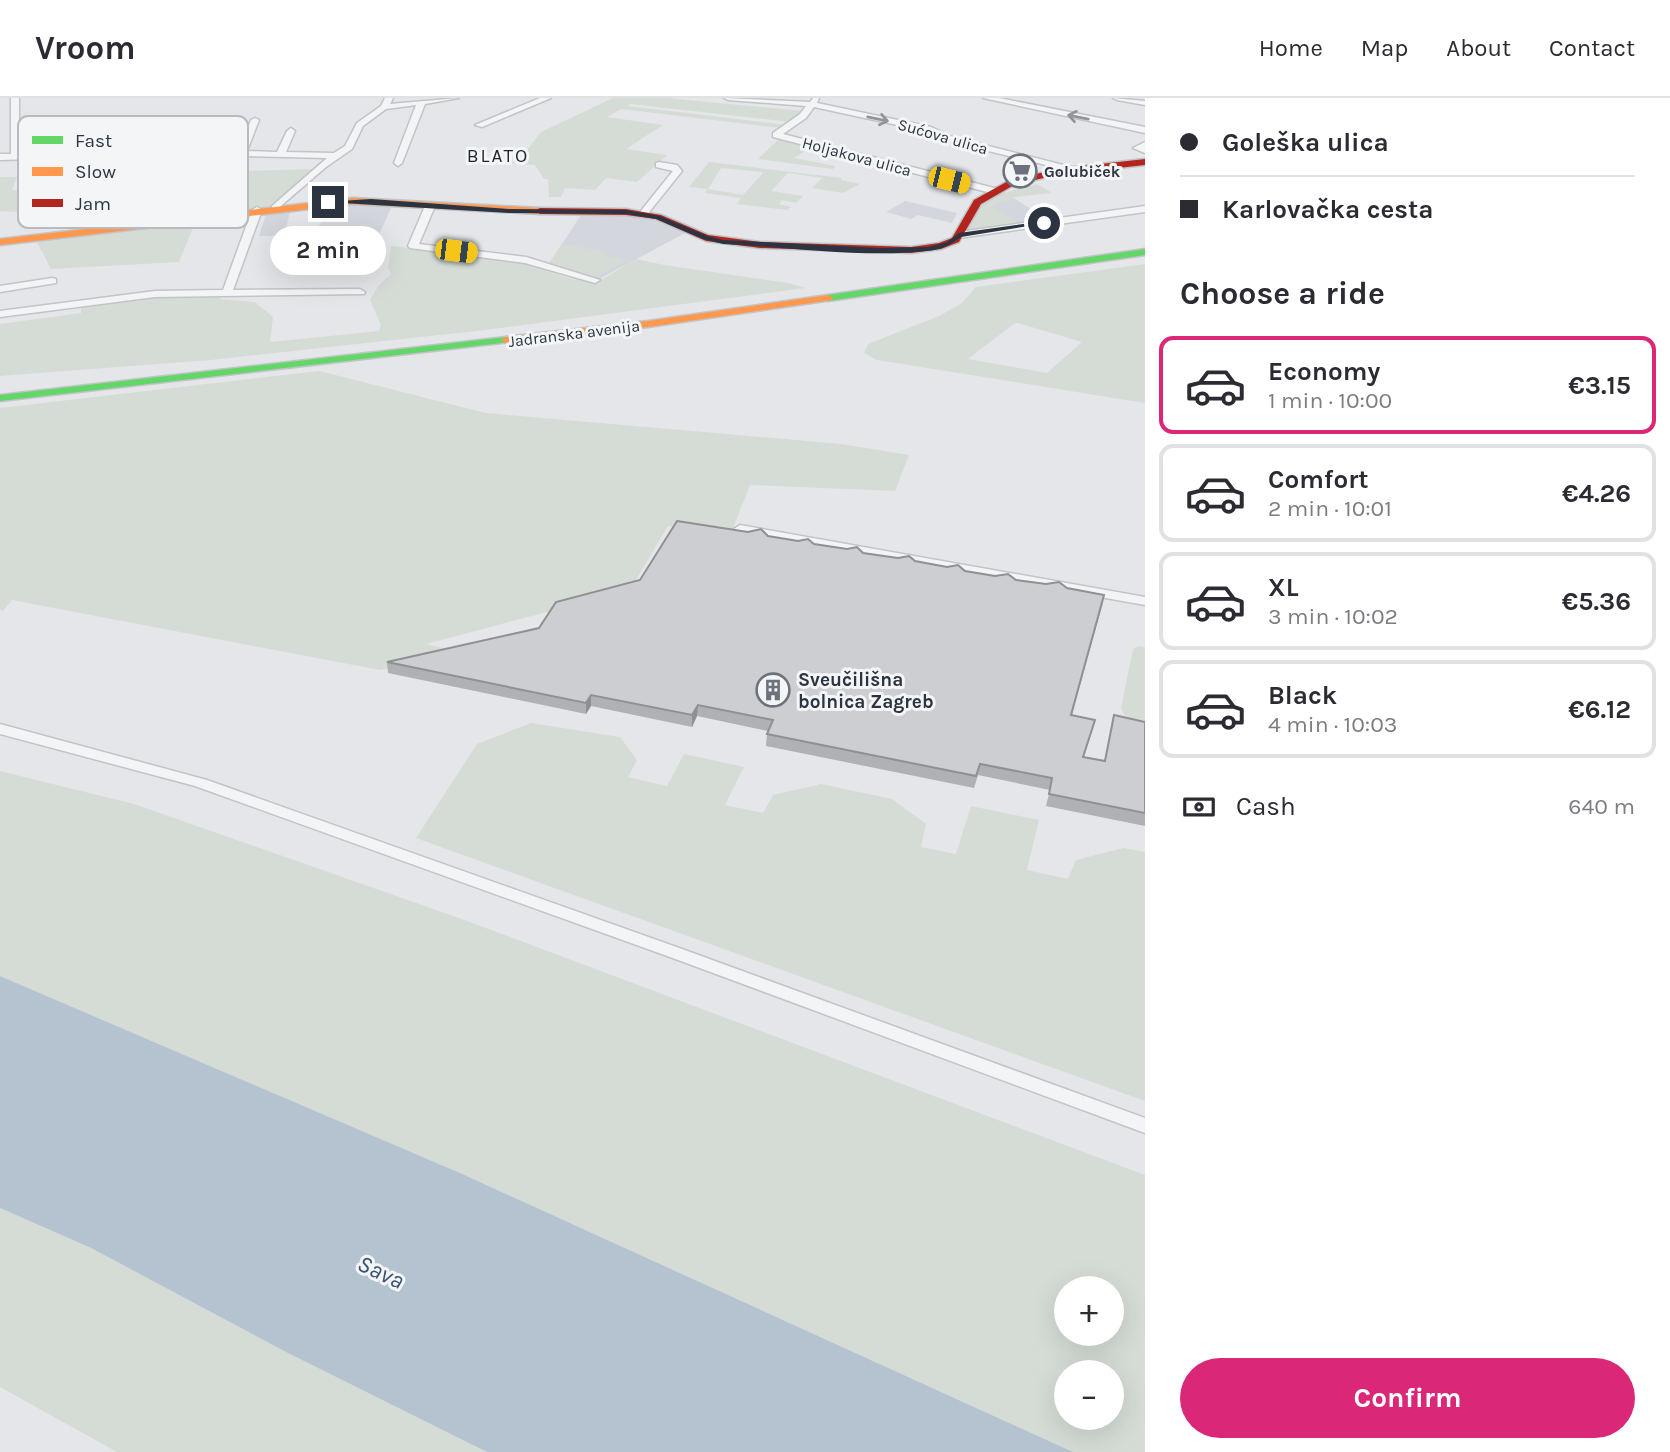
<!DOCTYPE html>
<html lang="en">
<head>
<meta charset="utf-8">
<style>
	:root { --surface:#fff; --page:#f7f7f7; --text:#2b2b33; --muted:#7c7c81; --line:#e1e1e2; --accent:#db2777 }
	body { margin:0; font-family:Karla,sans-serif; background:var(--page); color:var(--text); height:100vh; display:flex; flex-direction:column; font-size:26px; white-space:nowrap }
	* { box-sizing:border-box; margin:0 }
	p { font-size:23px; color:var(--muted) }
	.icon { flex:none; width:38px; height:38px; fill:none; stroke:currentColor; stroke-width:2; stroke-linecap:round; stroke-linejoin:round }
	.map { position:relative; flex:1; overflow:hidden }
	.sheet { display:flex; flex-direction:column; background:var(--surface); width:525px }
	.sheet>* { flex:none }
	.guide { display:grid; align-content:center; height:154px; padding:0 35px; background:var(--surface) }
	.controls { position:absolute; left:1054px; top:1178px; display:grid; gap:14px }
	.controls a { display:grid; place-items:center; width:70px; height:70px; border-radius:50%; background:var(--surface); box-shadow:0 7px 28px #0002; font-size:35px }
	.end { position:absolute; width:32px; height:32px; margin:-16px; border:9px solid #2c3441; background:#fff; box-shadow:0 0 0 4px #fff }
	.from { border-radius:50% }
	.bubble { position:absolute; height:49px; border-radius:24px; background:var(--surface); box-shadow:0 7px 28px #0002; font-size:23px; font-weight:700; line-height:49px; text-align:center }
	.car { position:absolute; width:21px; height:42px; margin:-21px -10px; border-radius:9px; box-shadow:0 0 5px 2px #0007; background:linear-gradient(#f5c518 24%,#345 0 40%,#f5c518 0 76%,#345 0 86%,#f5c518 0) }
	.guide b { display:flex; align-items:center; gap:24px; height:66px; font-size:26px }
	.guide b+b { border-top:2px solid var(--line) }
	.guide i { width:18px; height:18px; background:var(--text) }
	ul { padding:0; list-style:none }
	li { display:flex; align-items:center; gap:21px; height:98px; margin:0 14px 10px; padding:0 21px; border:4px solid var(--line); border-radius:14px }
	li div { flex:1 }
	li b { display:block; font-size:26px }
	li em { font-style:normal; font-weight:700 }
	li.current { border-color:var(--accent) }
	li>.icon { width:63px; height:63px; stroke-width:1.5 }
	h2 { padding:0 35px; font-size:32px; line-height:84px }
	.pay { display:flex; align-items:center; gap:18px; height:77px; padding:0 35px; font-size:26px }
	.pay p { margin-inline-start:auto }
	.action { display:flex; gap:14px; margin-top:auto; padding:14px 35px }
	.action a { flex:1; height:80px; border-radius:42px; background:var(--accent); color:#fff; font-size:28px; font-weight:700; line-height:80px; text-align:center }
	header { display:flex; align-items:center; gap:42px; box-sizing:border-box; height:98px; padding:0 35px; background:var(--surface); border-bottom:2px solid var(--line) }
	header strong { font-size:33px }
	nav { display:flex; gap:38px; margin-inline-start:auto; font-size:24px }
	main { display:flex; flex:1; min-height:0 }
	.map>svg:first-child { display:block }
	.built { fill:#d3d6dc }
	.green { fill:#d5dcd5; fill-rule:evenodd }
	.water { fill:#b5c3d0 }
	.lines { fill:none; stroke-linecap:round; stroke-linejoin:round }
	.street-casing { stroke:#c2c4c7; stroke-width:3 }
	.fast-casing { stroke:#c2c4c7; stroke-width:3 }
	.slow-casing { stroke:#c2c4c7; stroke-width:3 }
	.jam-casing { stroke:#c2c4c7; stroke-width:3 }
	.street { fill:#f3f4f5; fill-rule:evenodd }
	.fast { fill:#63d668; fill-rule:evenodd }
	.slow { fill:#ff974d; fill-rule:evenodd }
	.jam { fill:#b3261e; fill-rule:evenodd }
	.wall { fill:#b0b1b4 }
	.shaded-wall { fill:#909092 }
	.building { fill:#cdced1; stroke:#909092; stroke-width:2 }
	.oneway { stroke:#90949b }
	.route { fill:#2c3441 }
	.labels { text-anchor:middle; stroke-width:6; stroke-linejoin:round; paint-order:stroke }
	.far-street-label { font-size:16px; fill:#2c3441; stroke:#f3f5f7 }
	.far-poi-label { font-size:16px; font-weight:bold; fill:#2c3441; stroke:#f3f5f7; text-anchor:start }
	.far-quarter-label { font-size:19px; letter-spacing:2px; fill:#1e2532; stroke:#f3f5f7 }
	.poi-label { font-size:19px; font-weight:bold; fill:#2c3441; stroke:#f3f5f7; text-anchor:start }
	.near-water-label { font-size:24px; font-style:italic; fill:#3a5371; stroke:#f3f5f7 }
	.key { fill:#f3f5f7; stroke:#b7bbc0; stroke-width:2 }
	.key-label { font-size:19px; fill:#2c3441 }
</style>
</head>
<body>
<header>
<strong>Vroom</strong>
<nav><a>Home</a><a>Map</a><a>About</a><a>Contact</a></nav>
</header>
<main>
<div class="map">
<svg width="1145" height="1354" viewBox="0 0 1145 1354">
	<rect width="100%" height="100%" fill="#e4e6e9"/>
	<!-- built -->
	<path class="built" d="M1002 93 1012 99 1048 122 967 132 970 122 979 108Z
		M905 103 957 115 952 125 918 117 911 121 886 114Z
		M393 106 374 147 309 145 331 107Z
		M291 110 284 138H259L267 113Z
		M583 114 645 118 687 134 599 181 548 167Z"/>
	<!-- green -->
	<path class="green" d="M613 0H667L804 13 791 24 630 6 628 8 787 27 782 30 621 11 607 19 663 27 626 51 667 57 637 84 606 80 595 92 565 90 561 99H549L548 81H544L535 67 511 65 522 59 541 34Z
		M780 40 814 47 794 60 835 68 833 71 758 61Z
		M709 64 842 80 841 82 860 86 843 95 812 90 822 80 788 75 771 93 803 98 796 105 782 102 779 106 791 109 787 112 737 106 741 100 705 95 707 91 689 89ZM721 70 762 74 763 75 743 97 708 91Z
		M245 65 248 73 313 71 273 108 197 116 220 75 147 83 154 73Z
		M0 79H17L12 92 98 100 81 118 0 113Z
		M1037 86 1052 95 1014 99 1016 102 997 105 992 109 1020 126 969 132C984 95 1005 95 1037 86Z
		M196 122 179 164 51 171 36 142Z
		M562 146 606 154 602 157 627 162 594 180 548 167Z
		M391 148 507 161 572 181 596 185 636 161 664 167 788 185 805 190 485 232 211 262 0 278V226L81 215V207L142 199 219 197 221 201 255 204 273 219 270 244 379 233 381 227 370 202 379 187 391 176 388 170Z
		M1145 166V305L877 262 864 255 868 246 939 218 962 205 976 189ZM1015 225H1018L1082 244 1047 275 968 261Z
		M319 273 486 315 841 346 909 357 895 393 750 387 731 435 668 428 630 492 426 546 460 554 380 572 12 502 3 513 0 512V310Z
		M1138 548 1145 549V626L1125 618 1121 610 1133 551Z
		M531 625 620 639 637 662 628 679 667 688 684 656 744 669 725 707 763 715 773 697 821 686 892 701 926 726 921 749 956 756 971 708 1039 722 1027 772 1068 781 1076 762 1123 750 1145 754V1003L416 740 477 646Z
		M0 673 134 706 459 820 1145 1077V1354H1073L460 1075 0 878ZM1066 1190H1111V1236H1066ZM1066 1274H1111V1320H1066Z
		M0 1110 91 1150 288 1255 487 1354H117L0 1289Z"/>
	<!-- water -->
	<path class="water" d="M0 878 460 1075 1073 1354H487L288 1255 91 1150 0 1110Z"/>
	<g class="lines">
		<defs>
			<path id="street" d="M11 0H19V56L72 55 66 25 70 23 74 25 80 55 239 52 251 22 255 20 259 22 247 53 277 54 287 33 291 30 295 33 286 54 334 55 345 48 357 25 381 8 385 0H393L390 6 459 0 425 6 402 65 398 68 394 65 416 7 386 11 363 28 352 51 326 69 275 113 272 112V108L327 60 242 58 134 59 100 99 95 96 125 60H81L77 63 73 60 0 62V56H11Z
				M540 0H551L482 29 475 27Z
				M724 0 810 4 813 0H819L817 5 931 29 953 39 1079 71 1075 74 947 43 925 33 814 9 806 20 783 36 998 91 1000 93 995 96 773 39V35L800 16 806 8 728 2Z
				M983 0H999L1145 29V35Z
				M1113 0 1145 3V7L1117 2Z
				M1145 44V55L1133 50Z
				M659 64 677 67 682 73 646 118H640V114L673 73 656 69V65Z
				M430 105 435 108 419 146 526 159 600 182 595 185 525 165 410 150 408 148 425 108Z
				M1145 108V114L959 140 954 137 959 134Z
				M257 109 262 112 233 192 360 191 365 194 364 196 155 199 0 219V213L155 193 223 192 252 112Z
				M52 180 56 181V185L0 194V188Z
				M740 427 1145 499V507L735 434 734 431Z
				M0 626 207 682 682 851 1145 1020V1035L670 859 195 688 0 636Z"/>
			<path id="fast" d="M1145 151V157L828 203 823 200 828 197Z
				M506 239 511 242 510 244 0 303V297Z"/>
			<path id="slow" d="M353 100 540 110 545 113 540 116 353 106 0 147V141Z
				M828 197 833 200 832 202 648 229 506 245 501 242 506 239 648 223Z"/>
			<path id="jam" d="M1145 61V67L1056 77 1014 87 981 106 959 144 941 151 911 155 760 150 706 143 656 121 626 117 540 116 535 113 540 110 626 111 661 117 708 137 760 144 911 149 939 145 952 140 974 102 1008 83 1056 71Z"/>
		</defs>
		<!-- street casing -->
		<use href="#street" class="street-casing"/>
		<!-- fast casing -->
		<use href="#fast" class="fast-casing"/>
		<!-- slow casing -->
		<use href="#slow" class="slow-casing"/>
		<!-- jam casing -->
		<use href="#jam" class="jam-casing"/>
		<!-- street -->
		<use href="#street" class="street"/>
		<!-- fast -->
		<use href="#fast" class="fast"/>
		<!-- slow -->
		<use href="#slow" class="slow"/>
		<!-- jam -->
		<use href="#jam" class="jam"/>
	</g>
	<!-- wall -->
	<path class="wall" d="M768 438 1104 497 1072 617 1092 633 1084 659 1105 663 1145 624V728L1046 708 1050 692 978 677 974 690 766 648 767 636 768 633 697 618 692 629 591 608 586 616 388 575 387 564 539 530 640 482Z"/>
	<!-- shaded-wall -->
	<path class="shaded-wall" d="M1104 497 1102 508 1068 628 1071 617Z
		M591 597V608L586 616V605Z
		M698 607 697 618 692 629V617Z"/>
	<!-- building -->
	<path class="building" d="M677 423 748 434 761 431 768 438 798 443 808 441 814 446 847 451 857 449 863 455 898 460 909 458 915 463 947 469 958 467 965 473 995 478 1008 476 1016 482 1046 486 1059 484 1067 490 1104 497 1071 617 1095 622 1083 659 1105 663 1114 617 1145 624V715L1049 696 1052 680 980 666 976 678 767 636 773 622 698 607 692 617 591 597 586 605 387 564 539 530 556 504 640 482Z"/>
	<!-- one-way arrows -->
	<defs><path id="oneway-shaft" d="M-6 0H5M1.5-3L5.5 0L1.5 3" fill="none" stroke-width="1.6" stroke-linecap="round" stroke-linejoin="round" transform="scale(1.75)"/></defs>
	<g class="oneway">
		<use href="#oneway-shaft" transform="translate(1078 19) rotate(-169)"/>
		<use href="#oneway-shaft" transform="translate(878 21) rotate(12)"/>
	</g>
	<!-- route -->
	<path class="route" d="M371 101 509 111 626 112 660 118 708 138 723 142 879 150 928 149 947 144 959 135 1044 123 1047 125 961 139C951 147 940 152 927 153 863 160 788 149 723 146L703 141 656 121 626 116 509 115 325 104Z"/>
	<!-- icons -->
	<defs>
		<symbol id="supermarket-ring" viewBox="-11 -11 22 22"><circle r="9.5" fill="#f3f5f7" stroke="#6c727c" stroke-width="1.5"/><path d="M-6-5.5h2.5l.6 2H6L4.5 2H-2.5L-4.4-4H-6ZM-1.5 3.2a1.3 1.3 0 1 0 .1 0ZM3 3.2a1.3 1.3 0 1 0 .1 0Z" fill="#6c727c"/></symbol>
		<symbol id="building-ring" viewBox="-11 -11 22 22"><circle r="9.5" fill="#f3f5f7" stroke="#6c727c" stroke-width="1.5"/><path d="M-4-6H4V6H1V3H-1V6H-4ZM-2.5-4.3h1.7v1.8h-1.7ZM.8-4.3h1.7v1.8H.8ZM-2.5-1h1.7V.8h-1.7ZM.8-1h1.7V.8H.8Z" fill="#6c727c"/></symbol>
	</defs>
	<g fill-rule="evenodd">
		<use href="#supermarket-ring" x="1001" y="54" width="38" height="38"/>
		<use href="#building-ring" x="754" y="573" width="38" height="38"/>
	</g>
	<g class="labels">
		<!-- far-street labels -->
		<g class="far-street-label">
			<text transform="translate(943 38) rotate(16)" y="6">Sućova ulica</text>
			<text transform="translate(857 58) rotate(15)" y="6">Holjakova ulica</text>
			<text transform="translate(574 235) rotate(-7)" y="6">Jadranska avenija</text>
		</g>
		<!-- far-poi labels -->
		<g class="far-poi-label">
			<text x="1044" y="79">Golubiček</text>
		</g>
		<!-- far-quarter labels -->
		<g class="far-quarter-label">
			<text x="498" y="64">BLATO</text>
		</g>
		<!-- poi labels -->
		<g class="poi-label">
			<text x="798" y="588">Sveučilišna<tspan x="798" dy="22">bolnica Zagreb</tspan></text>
		</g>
		<!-- near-water labels -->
		<g class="near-water-label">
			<text transform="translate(381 1174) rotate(25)" y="8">Sava</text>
		</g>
	</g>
	<!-- legend -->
	<rect x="18" y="18" width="230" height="112" rx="10" class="key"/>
	<rect x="32" y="38" width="31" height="8" fill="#63d668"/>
	<rect x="32" y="69" width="31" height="9" fill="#ff974d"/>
	<rect x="32" y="101" width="31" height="8" fill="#b3261e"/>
	<g class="key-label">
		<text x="75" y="49">Fast</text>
		<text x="75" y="80">Slow</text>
		<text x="75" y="112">Jam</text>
	</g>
</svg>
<div class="controls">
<a>+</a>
<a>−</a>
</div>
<i class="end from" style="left:1044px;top:125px"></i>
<i class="end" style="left:328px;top:104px"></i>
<div class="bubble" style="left:270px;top:128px;width:116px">2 min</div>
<i class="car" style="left:949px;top:82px;rotate:104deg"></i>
<i class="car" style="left:456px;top:153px;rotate:97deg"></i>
</div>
<section class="sheet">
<div class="guide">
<b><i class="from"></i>Goleška ulica</b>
<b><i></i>Karlovačka cesta</b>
</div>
<h2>Choose a ride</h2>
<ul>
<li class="current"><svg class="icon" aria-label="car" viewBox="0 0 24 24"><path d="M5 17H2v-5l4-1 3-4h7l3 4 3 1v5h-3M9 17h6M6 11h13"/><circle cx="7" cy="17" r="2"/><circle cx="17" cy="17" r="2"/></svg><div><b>Economy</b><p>1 min · 10:00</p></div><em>€3.15</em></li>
<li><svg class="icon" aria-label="car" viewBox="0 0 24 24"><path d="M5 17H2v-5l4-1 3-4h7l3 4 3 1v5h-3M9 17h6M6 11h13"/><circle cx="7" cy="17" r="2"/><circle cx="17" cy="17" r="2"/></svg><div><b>Comfort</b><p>2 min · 10:01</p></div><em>€4.26</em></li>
<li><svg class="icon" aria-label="car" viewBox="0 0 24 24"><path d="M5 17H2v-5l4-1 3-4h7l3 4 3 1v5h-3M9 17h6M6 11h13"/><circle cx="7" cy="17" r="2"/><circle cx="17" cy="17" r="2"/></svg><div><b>XL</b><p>3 min · 10:02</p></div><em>€5.36</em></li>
<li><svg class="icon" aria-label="car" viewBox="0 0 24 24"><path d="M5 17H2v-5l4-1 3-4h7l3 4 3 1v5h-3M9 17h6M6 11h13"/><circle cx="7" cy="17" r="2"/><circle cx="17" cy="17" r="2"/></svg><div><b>Black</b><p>4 min · 10:03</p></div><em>€6.12</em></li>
</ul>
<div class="pay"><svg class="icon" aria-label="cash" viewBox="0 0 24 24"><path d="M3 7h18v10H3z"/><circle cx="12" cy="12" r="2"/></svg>Cash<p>640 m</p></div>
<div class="action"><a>Confirm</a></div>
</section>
</main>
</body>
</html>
